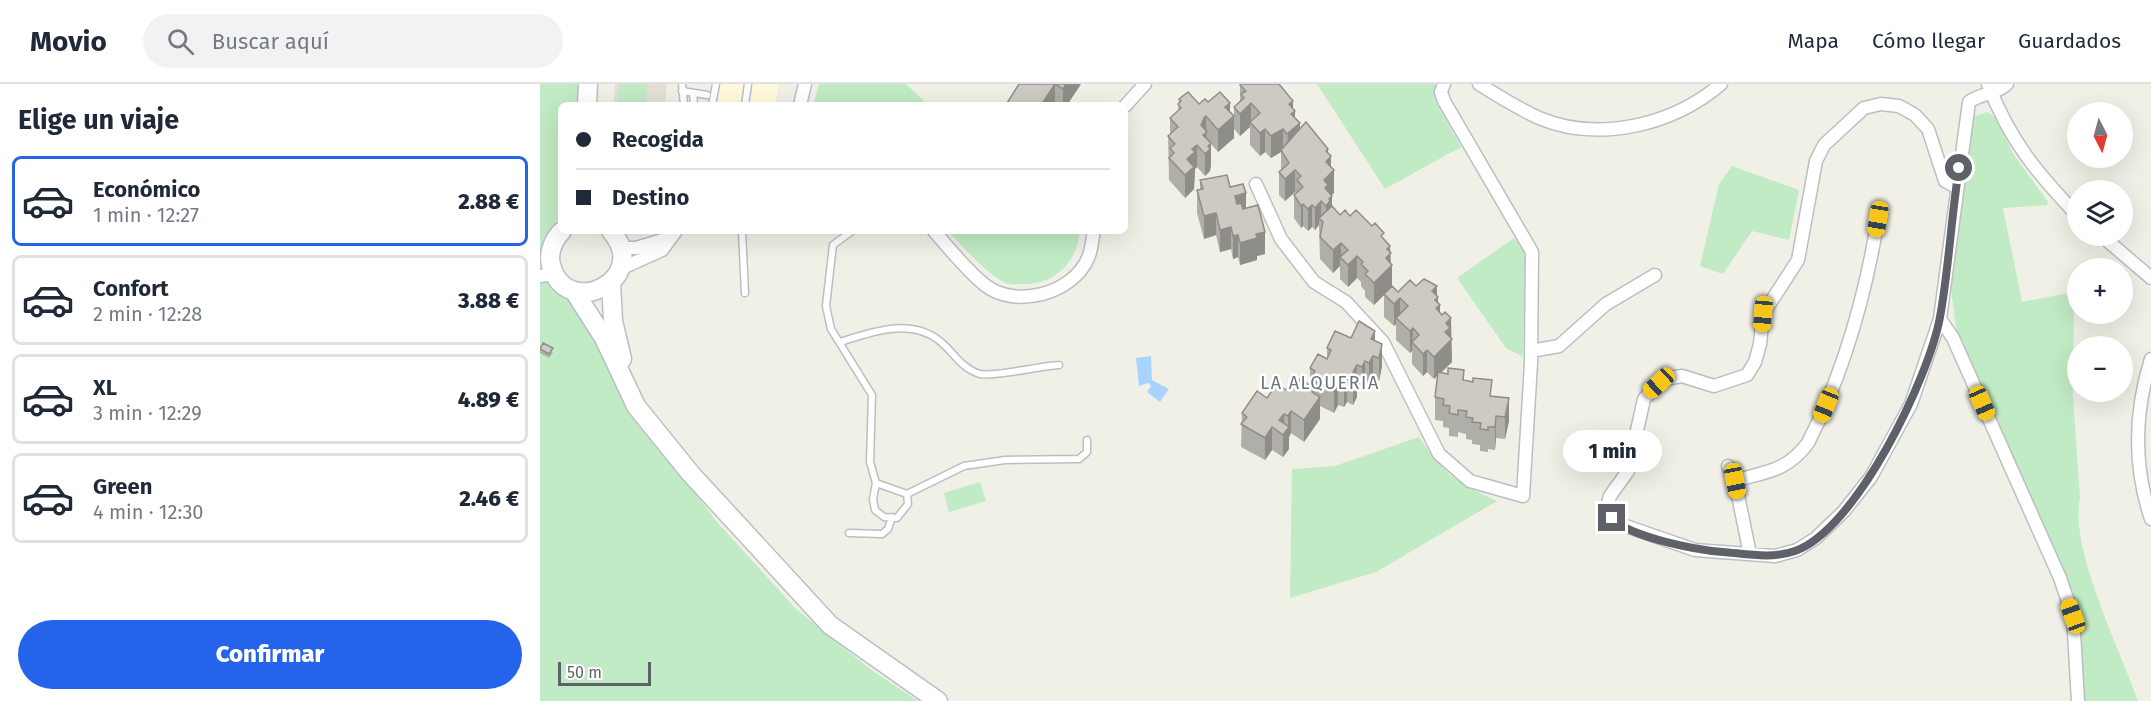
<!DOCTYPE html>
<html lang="es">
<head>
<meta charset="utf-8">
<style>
	:root { --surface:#fff; --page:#f2f2f3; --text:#1f2937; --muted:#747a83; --line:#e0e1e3; --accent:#2563eb }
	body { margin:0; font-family:"Fira Sans",sans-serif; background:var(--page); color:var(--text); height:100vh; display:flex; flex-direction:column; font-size:22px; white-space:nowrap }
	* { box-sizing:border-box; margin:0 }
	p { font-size:20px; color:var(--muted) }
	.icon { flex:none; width:33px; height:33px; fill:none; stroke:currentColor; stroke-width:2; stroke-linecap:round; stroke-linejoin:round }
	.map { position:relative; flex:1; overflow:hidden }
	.panel { display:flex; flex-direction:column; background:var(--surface); width:540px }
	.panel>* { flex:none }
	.top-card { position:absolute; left:18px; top:18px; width:570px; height:132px; border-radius:9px; box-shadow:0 6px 24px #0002; display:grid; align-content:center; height:132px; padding:0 18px; background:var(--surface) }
	.needle { width:39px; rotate:174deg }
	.controls { position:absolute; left:1527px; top:18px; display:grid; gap:12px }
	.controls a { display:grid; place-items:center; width:66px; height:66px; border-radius:50%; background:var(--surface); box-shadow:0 6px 24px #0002; font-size:30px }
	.scale { position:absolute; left:18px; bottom:15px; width:93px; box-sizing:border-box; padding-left:6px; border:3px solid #5e6168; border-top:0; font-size:16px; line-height:21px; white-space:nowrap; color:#5e6168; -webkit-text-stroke:4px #fff; paint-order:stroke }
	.end { position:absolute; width:27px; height:27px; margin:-14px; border:8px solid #5e6168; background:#fff; box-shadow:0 0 0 3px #fff }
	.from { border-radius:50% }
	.bubble { position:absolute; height:42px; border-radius:21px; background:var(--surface); box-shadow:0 6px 24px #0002; font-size:20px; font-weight:800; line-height:42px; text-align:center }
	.car { position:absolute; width:18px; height:36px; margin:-18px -9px; border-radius:8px; box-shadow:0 0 4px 2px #0007; background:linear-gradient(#f5c518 24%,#345 0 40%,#f5c518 0 76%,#345 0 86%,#f5c518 0) }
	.top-card b { display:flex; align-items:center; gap:21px; height:57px; font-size:22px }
	.top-card b+b { border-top:2px solid var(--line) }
	.top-card i { width:15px; height:15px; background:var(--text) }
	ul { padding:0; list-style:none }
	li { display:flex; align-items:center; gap:18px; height:90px; margin:0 12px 9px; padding:0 6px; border:3px solid var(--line); border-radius:9px }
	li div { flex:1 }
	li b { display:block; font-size:22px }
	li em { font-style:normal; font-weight:800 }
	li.selected { border-color:var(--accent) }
	li>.icon { width:54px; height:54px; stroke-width:1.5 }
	h2 { padding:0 18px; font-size:27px; line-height:72px }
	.button { display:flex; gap:12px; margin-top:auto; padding:12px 18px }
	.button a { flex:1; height:69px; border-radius:36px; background:var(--accent); color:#fff; font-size:24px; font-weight:800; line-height:69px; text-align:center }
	header { display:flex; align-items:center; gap:36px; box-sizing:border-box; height:84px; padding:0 30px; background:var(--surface); border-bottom:2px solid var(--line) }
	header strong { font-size:28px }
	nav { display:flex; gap:33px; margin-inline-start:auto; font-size:21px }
	.search { width:420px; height:54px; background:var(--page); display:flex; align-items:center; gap:15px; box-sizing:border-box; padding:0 21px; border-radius:33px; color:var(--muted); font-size:22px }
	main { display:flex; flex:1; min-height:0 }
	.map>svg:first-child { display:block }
	.commercial { fill:#fffade }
	.education { fill:#e2dfd5 }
	.green { fill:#c1ebc4 }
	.water { fill:#a9d3ff }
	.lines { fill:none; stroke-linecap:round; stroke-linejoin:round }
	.service-casing { stroke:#bbbec3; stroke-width:9 }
	.minor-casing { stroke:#bbbec3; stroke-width:15 }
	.secondary-casing { stroke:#bcbec5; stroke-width:21 }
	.service { stroke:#fff; stroke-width:6 }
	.minor { stroke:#fff; stroke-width:12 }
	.secondary { stroke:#fff; stroke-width:18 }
	.wall { fill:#afaea8 }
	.shaded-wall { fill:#8f8d88 }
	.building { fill:#cccac3; stroke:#8f8d88; stroke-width:1.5 }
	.route { stroke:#5e6168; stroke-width:8 }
	.labels { text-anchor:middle; stroke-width:5; stroke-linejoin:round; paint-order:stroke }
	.neighbourhood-label { font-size:18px; letter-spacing:1.5px; fill:#6e737a; stroke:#fff }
</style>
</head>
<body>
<header>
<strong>Movio</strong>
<div class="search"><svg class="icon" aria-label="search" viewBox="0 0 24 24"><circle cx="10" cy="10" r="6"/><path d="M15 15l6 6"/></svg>Buscar aquí</div>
<nav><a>Mapa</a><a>Cómo llegar</a><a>Guardados</a></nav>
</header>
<main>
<section class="panel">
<h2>Elige un viaje</h2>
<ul>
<li class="selected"><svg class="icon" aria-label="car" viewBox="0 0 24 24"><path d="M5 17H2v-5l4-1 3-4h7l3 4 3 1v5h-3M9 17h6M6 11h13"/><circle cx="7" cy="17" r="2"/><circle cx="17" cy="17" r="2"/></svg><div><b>Económico</b><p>1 min · 12:27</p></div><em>2.88 €</em></li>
<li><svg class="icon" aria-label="car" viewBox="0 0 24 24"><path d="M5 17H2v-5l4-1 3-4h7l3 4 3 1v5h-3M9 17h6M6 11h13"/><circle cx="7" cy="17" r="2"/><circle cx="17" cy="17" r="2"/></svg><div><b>Confort</b><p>2 min · 12:28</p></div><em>3.88 €</em></li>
<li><svg class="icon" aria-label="car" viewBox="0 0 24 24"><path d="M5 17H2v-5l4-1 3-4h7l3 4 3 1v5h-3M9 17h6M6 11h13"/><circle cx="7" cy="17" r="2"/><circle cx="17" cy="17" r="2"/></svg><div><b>XL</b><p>3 min · 12:29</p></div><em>4.89 €</em></li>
<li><svg class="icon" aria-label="car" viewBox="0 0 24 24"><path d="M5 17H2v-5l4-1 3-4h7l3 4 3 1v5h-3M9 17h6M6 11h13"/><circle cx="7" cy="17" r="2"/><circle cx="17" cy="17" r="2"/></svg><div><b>Green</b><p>4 min · 12:30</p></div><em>2.46 €</em></li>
</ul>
<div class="button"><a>Confirmar</a></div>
</section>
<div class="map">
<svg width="1611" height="617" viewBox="0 0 1611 617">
	<rect width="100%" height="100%" fill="#f1f0e6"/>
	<!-- commercial -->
	<path class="commercial" d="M171 0H239L235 21H167Z"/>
	<!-- education -->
	<path class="education" d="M75 0H127L125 21H74Z"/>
	<!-- green -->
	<path class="green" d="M0 0H40V21H21V129L0 170Z
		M79 0H107L106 21H78Z
		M279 0H366L388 21H273Z
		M777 0H895L896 18 921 63 845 105Z
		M1447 28 1455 33 1474 71 1508 118 1507 121 1463 124 1482 218 1534 208 1533 313 1540 413C1529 465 1580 564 1598 617H1543L1540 544 1532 514 1417 251 1410 198 1433 33Z
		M1192 82 1259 106 1249 156 1212 147 1183 190 1160 182 1179 100Z
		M408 147H540C537 179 514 201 482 200 478 200 471 201 468 200 449 193 422 162 408 147Z
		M974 154 983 165 985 176 983 273 966 264 917 194Z
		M0 182 13 204 45 231 102 340 177 438 255 524 330 585 378 617H0Z
		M879 353C905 391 915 398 957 417L836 488 750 514 752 385 795 382Z
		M440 398 446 417 409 428 404 409Z"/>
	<!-- water -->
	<path class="water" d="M611 272 612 296 629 305 620 318 607 308 611 302 608 299 599 302 596 274Z"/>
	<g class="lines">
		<defs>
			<path id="service" d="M142 0 144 21
				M142 7 167 11
				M153 9 154 21
				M172 21 176 0
				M205 21 208 0
				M202 147 205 209
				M312 147 293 161 286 222 291 245 332 311 330 378 336 399 333 415 335 426 344 433 357 434 368 420 367 410 424 382 465 376 539 375 547 368V356
				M300 258C332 248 371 233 401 258 414 269 422 285 440 290 455 293 500 282 519 281
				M336 399 367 410
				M309 449 342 450 348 445 352 433"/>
			<path id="minor" d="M939 0C958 12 979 25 999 34 1059 59 1133 41 1181 0
				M1448 0C1470 57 1497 89 1538 132
				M260 21 265 0
				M585 22 605 0
				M716 100 741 155 774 198 806 218 843 258 899 370 930 397 983 412 991 279 992 168 904 17 901 8 904 0
				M1416 103 1405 97 1388 45 1375 31 1359 22 1341 20 1324 24 1284 61 1276 77 1258 176 1223 230 1220 260 1215 278 1207 291 1174 302 1142 292 1130 294 1119 299 1104 315 1088 387 1070 412 1068 419 1069 427 1077 439 1155 466 1235 472 1257 466 1276 454 1304 427 1331 393 1371 320 1400 235 1429 18C1441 9 1457 10 1467 0
				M394 147C410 165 426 186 445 201 475 225 533 210 548 174 552 166 552 155 554 147
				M1562 152 1611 194
				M81 164H96L129 154
				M80 185 122 166 136 147
				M0 192 14 190
				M1400 235 1413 254 1520 494 1533 532 1538 617
				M991 267 1019 262 1066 220 1115 191
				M1611 275C1594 329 1593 381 1611 435
				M1188 382 1195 397 1210 470
				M1195 397C1227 387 1246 388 1268 359 1304 288 1325 214 1338 135"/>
			<path id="secondary" d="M47 21 48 0
				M22 147C13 156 8 169 11 181 26 238 113 195 71 147
				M71 198 73 237 82 275
				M34 207 64 254 96 322 151 390 290 541 398 617"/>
		</defs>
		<!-- service casing -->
		<use href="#service" class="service-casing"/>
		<!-- minor casing -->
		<use href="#minor" class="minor-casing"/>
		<!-- secondary casing -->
		<use href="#secondary" class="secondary-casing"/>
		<!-- service -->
		<use href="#service" class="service"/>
		<!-- minor -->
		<use href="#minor" class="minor"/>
		<!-- secondary -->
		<use href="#secondary" class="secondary"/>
	</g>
	<!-- wall -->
	<path class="wall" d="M479 0H541L527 21H467V19Z
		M700 1 753 25 755 35 760 46 788 69 791 84 794 109 792 111V123L800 131 810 132 844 155 850 169 852 203 858 208 876 202 897 211 900 228 911 254 912 278 901 289 924 297 952 313 969 337 965 355 956 354 955 366 948 365V368L940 367V361L932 360V356L926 355V350L918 348V353L909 352V344L903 343V337L895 336V313L898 291 894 295 887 288 883 292 872 280V267L870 269 856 256V240L854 242 844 233V211L834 221 825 213V207L821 202V198L817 194 808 203 800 195V182L793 189 780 175 779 141 775 146 772 143 768 147 763 142 761 144 754 134V111L756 109 755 108 745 117 739 111V88L741 86V68L731 74 725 68 720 72 710 61V43L700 52 694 45V23L700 17Z
		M639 15 659 20 668 18 690 28 694 54 678 68 671 60 670 87 665 92 657 83 655 85 654 105 645 114 629 96 628 52 630 50V34L638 27Z
		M660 96 690 103 706 124 725 170 717 172V176L700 181 698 173 693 175 691 165 680 168 676 151 664 155 657 129V106H660Z
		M811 254 835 257 842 282 839 297 833 294 829 302 825 300 822 306 817 303V313L813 321 807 318 804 323 798 321 794 329 780 322V335L764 358 751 349 749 353V365L743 373 732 366 725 376 701 363 702 329 727 314 756 301 770 302V284L787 275V264Z
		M0 264 13 268 9 274 0 269Z"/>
	<!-- shaded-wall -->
	<path class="shaded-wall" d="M515 0V21H501Z
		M526 0H541L527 21H523V5Z
		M753 17V29L755 27V43L760 39V62L747 73 749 20Z
		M690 19V36L694 32V54L678 68V46L685 23Z
		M711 19V40L710 38V43L700 52V30Z
		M666 32 667 68 668 62 671 59V82L670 87 665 92V70L661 41Z
		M725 45V68L720 72V49Z
		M743 45V67L741 66V68L731 74V52Z
		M657 61V83L655 85 654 105 645 114V91L647 75 652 65Z
		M788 65V75L791 72V89L794 86V109L788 114 789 115 792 112V134L786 144V122L784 96 786 67Z
		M755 86V108L745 117V95Z
		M706 109V132L695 135V112Z
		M781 117V136L779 134V141L775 146V124Z
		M763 120V142L761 144V122Z
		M772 121V143L768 147V125Z
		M676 129V151L664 155V132Z
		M691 143V165L680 168V146Z
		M725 148V170L717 172V176L700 181V159L716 150Z
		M698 151V173L693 175V152Z
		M801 159V174L800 173V182L793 189V166Z
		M850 162 851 182 852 181V203L834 221V199L846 174 847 165Z
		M817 172V194L808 203V181Z
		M897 202V214L898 213V222L900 221V243L892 207Z
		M860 214V236L856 234V240L854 242V220Z
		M911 234 912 278 894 295V273L906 239Z
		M873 244 872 267 870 269V247Z
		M835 247V269L833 272V294L829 302V279L831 255Z
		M842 260V282L839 297V274Z
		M887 266V288L883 292V270Z
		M825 277V300L822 306V283Z
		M817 281V313L813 321V288Z
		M807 295V318L804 323V301Z
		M798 298V321L794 329V307Z
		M774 304V321L780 313V335L764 358V336L772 308Z
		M969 314V337L965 355V333Z
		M751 327V349L749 353V365L743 373V351L739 336 744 330V349L748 344V332Z
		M956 332V354L955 366V343Z
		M732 343V366L725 376V354Z"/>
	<!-- building -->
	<path class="building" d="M479 0H526L523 5 515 0 501 21H470L467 19Z
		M701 0H739L753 17 749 20 755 27 751 30 760 39 747 50 743 45 731 52 725 45 720 49 710 38 720 29 711 19 700 30 694 23 704 14 701 10 706 7 700 1Z
		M648 8 659 20 665 15 668 18 680 8 690 19 685 23 694 32 678 46 666 32 664 34 661 41 667 48 663 51 671 59 668 62 670 65 665 70 657 61 652 65 655 68 647 75 654 83 645 91 629 74 634 69 630 64 635 60 628 52 638 43 630 34 641 24 638 20 641 17 639 15Z
		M766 38 788 65 786 67 791 72 786 78 794 86 784 96 788 101 785 104 792 112 789 115 790 117 786 122 781 117 775 124 772 121 768 125 763 120 761 122 754 111 763 103 757 96 761 92 755 86 745 95 739 88 749 79 741 66Z
		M687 91 690 103 703 100 706 109 695 112 697 120 701 119 703 125 718 121 725 148 716 150 717 154 700 159 698 151 693 152 691 143 680 146 676 129 664 132 657 106 663 105 660 96Z
		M792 122 800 131 805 126 810 132 816 126 832 142 835 139 844 149 841 152 850 162 847 165 851 169 846 174 852 181 834 199 825 190 828 187 821 180 823 178 817 172 808 181 800 173 808 166 801 159 793 166 780 153 783 138 779 134Z
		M884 195 897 202 892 207 898 213 895 216 900 221 896 224 902 231 905 228 911 234 906 239 910 244 905 248 912 255 894 273 887 266 883 270 872 258 879 251 873 244 870 247 856 234 868 222 860 214 854 220 844 210 852 202 858 208 870 196 876 202Z
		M819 237 835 247 831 255 842 260 839 274 833 272 829 279 825 277 822 283 817 281 813 288 817 290 813 298 807 295 804 301 798 298 794 307 771 295 775 287 770 284 778 270 787 275 791 266 787 264 795 247 811 254Z
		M3 259 13 264 9 270 0 265Z
		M908 284 924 286 923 296 933 298V294L952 296 950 312 969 314 965 333 956 332 955 343H948V346L940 345 941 339 932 338 933 334 926 333 927 327 918 326V331L909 329 910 322 903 321 904 315 895 313 898 288 908 290Z
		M760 295 774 304 772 308 780 313 764 336 751 327 748 332 744 330 739 336 749 343 743 351 732 343 725 354 701 340 707 333 702 329 717 307 727 314 737 300 746 306 751 298 756 301Z"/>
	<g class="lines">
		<!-- route -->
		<path class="route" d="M1072 434C1089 453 1156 466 1183 468 1207 470 1232 475 1255 467 1316 446 1389 294 1400 233 1409 184 1411 134 1419 84"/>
	</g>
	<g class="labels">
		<!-- neighbourhood labels -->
		<g class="neighbourhood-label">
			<text x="780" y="305">LA ALQUERIA</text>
		</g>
	</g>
</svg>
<div class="controls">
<a><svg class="needle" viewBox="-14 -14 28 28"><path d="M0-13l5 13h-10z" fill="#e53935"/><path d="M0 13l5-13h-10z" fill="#747a83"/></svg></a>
<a><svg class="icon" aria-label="layers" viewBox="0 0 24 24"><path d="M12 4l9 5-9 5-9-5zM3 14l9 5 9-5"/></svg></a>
<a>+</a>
<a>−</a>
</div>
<div class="scale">50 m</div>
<i class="end from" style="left:1419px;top:84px"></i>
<i class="end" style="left:1072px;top:434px"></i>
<div class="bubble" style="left:1023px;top:346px;width:99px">1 min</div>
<i class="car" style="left:1338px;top:135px;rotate:189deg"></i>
<i class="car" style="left:1223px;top:230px;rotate:185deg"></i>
<i class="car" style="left:1119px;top:299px;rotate:227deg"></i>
<i class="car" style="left:1442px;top:319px;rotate:156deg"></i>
<i class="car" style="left:1286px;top:321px;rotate:202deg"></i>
<i class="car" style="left:1195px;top:397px;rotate:169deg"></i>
<i class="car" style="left:1533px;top:532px;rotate:340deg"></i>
<div class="top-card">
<b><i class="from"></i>Recogida</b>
<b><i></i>Destino</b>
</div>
</div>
</main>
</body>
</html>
